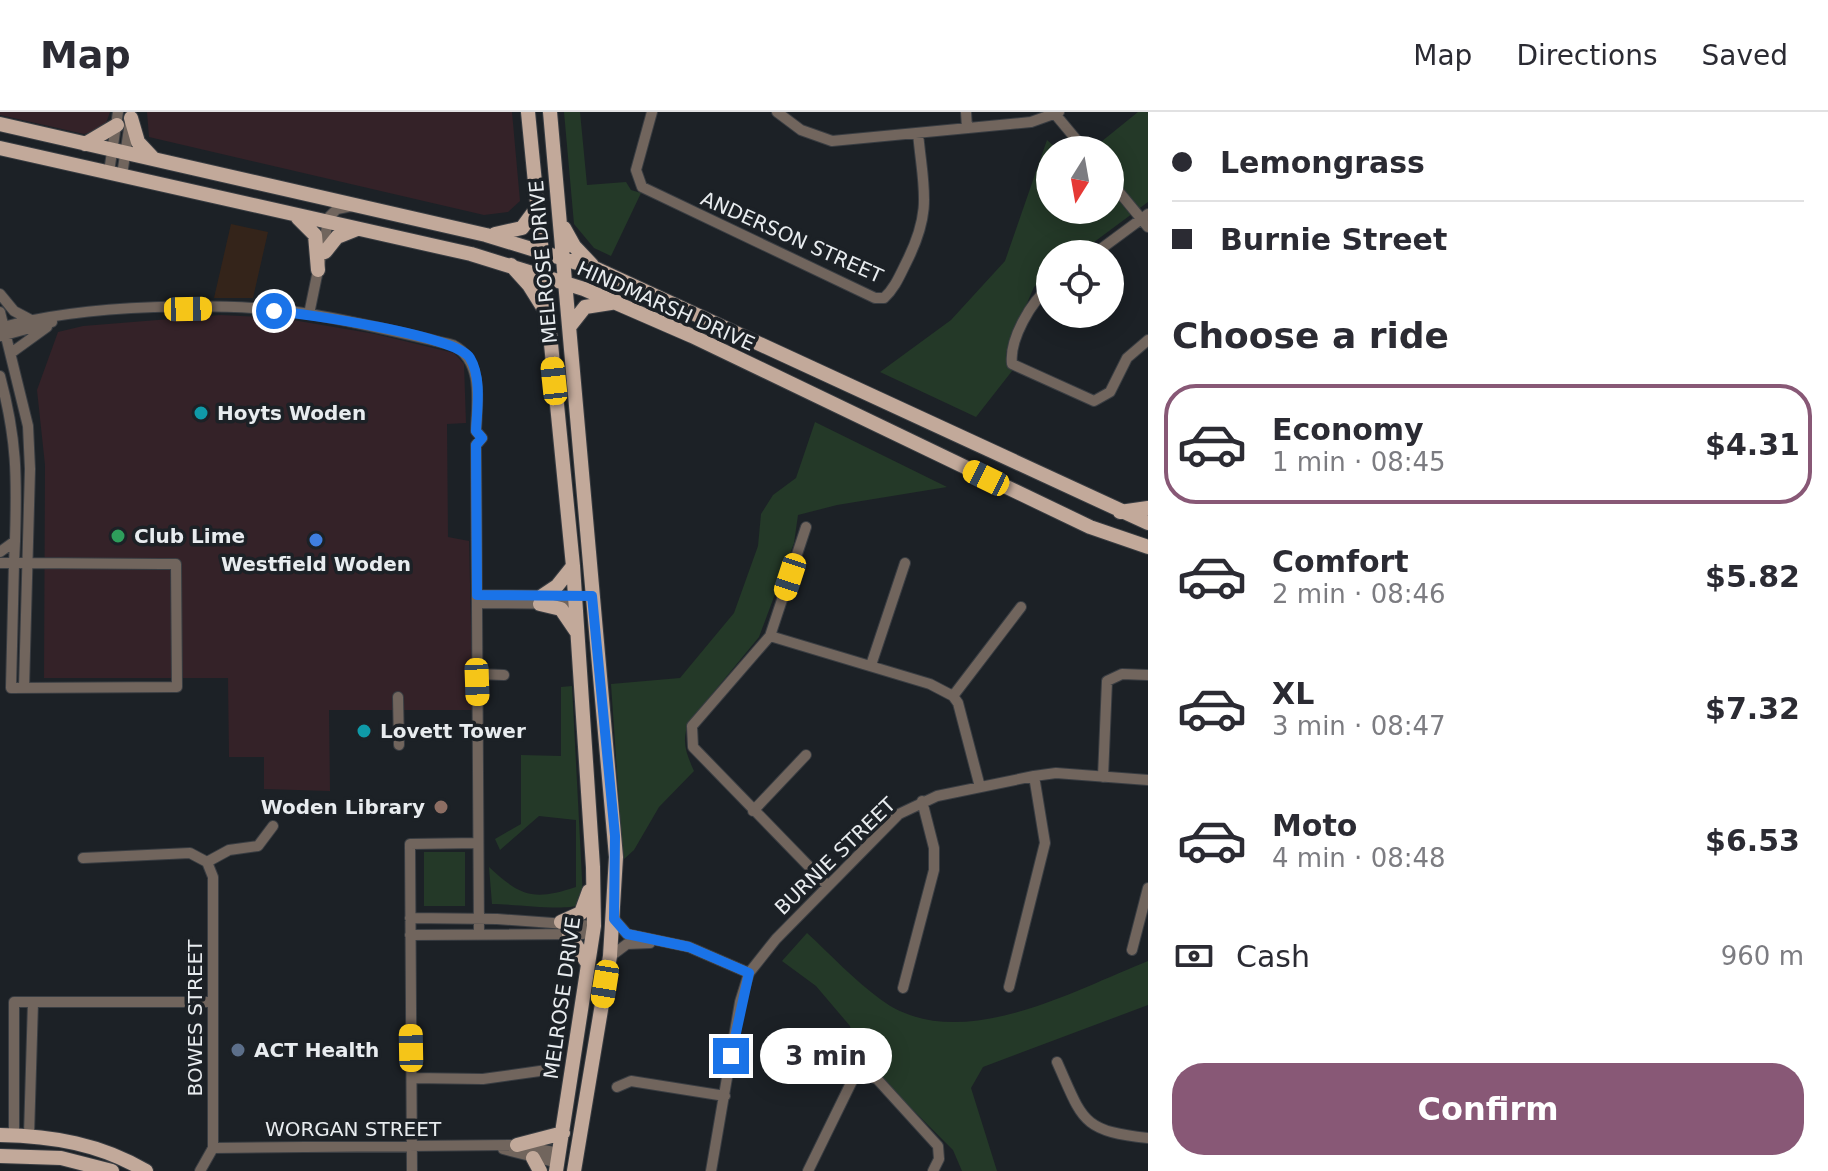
<!DOCTYPE html>
<html lang="en">
<head>
<meta charset="utf-8">
<style>
	:root { --surface:#fff; --page:#f7f7f7; --text:#2b2b33; --muted:#7c7c81; --line:#e1e1e2; --accent:#885876 }
	body { margin:0; font-family:"DejaVu Sans",sans-serif; background:var(--page); color:var(--text); height:100vh; display:flex; flex-direction:column; font-size:30px; white-space:nowrap }
	* { box-sizing:border-box; margin:0 }
	p { font-size:26px; color:var(--muted) }
	.icon { flex:none; width:44px; height:44px; fill:none; stroke:currentColor; stroke-width:2; stroke-linecap:round; stroke-linejoin:round }
	.map { position:relative; flex:1; overflow:hidden }
	.sheet { display:flex; flex-direction:column; background:var(--surface); width:680px }
	.sheet>* { flex:none }
	.hud { display:grid; align-content:center; height:176px; padding:0 24px; background:var(--surface) }
	.needle { width:52px; rotate:191deg }
	.tools { position:absolute; left:1036px; top:24px; display:grid; gap:16px }
	.tools a { display:grid; place-items:center; width:88px; height:88px; border-radius:50%; background:var(--surface); box-shadow:0 4px 20px #0003; font-size:40px }
	.end { position:absolute; width:36px; height:36px; margin:-18px; border:10px solid #1a73e8; background:#fff; box-shadow:0 0 0 4px #fff }
	.from { border-radius:50% }
	.bubble { position:absolute; height:56px; border-radius:28px; background:var(--surface); box-shadow:0 4px 20px #0003; font-size:26px; font-weight:700; line-height:56px; text-align:center }
	.car { position:absolute; width:24px; height:48px; margin:-24px -12px; border-radius:10px; box-shadow:0 0 6px 2px #0007; background:linear-gradient(#f5c518 24%,#345 0 40%,#f5c518 0 76%,#345 0 86%,#f5c518 0) }
	.hud b { display:flex; align-items:center; gap:28px; height:76px; font-size:30px }
	.hud b+b { border-top:2px solid var(--line) }
	.hud i { width:20px; height:20px; background:var(--text) }
	ul { padding:0; list-style:none }
	li { display:flex; align-items:center; gap:24px; height:120px; margin:0 16px 12px; padding:0 8px; border:4px solid transparent; border-radius:32px }
	li div { flex:1 }
	li b { display:block; font-size:30px }
	li em { font-style:normal; font-weight:700 }
	li.current { border-color:var(--accent) }
	li>.icon { width:72px; height:72px; stroke-width:1.5 }
	h2 { padding:0 24px; font-size:36px; line-height:96px }
	.pay { display:flex; align-items:center; gap:20px; height:88px; padding:0 24px; font-size:30px }
	.pay p { margin-inline-start:auto }
	.primary-button { display:flex; gap:16px; margin-top:auto; padding:16px 24px }
	.primary-button a { flex:1; height:92px; border-radius:32px; background:var(--accent); color:#fff; font-size:32px; font-weight:700; line-height:92px; text-align:center }
	header { display:flex; align-items:center; gap:48px; box-sizing:border-box; height:112px; padding:0 40px; background:var(--surface); border-bottom:2px solid var(--line) }
	header strong { font-size:38px }
	nav { display:flex; gap:44px; margin-inline-start:auto; font-size:28px }
	main { display:flex; flex:1; min-height:0 }
	.map>svg:first-child { display:block }
	.commercial { fill:#342228 }
	.medical { fill:#34241a }
	.green { fill:#243928 }
	.lines { fill:none; stroke-linecap:round; stroke-linejoin:round }
	.minor-casing { stroke:#393d42; stroke-width:12 }
	.major-casing { stroke:#393d42; stroke-width:16 }
	.minor { stroke:#71655d; stroke-width:10 }
	.major { stroke:#c2a99a; stroke-width:14 }
	.route { stroke:#1a73e8; stroke-width:10 }
	.culture-dot { fill:#0f9aa8; stroke:#1c2126; stroke-width:3 }
	.leisure-dot { fill:#2e9e5b; stroke:#1c2126; stroke-width:3 }
	.shop-dot { fill:#3f7fe0; stroke:#1c2126; stroke-width:3 }
	.education-dot { fill:#8d6e63; stroke:#1c2126; stroke-width:3 }
	.service-dot { fill:#5c6f8a; stroke:#1c2126; stroke-width:3 }
	.labels { text-anchor:middle; stroke-width:7; stroke-linejoin:round; paint-order:stroke }
	.street-label { font-size:20px; fill:#e8ecef; stroke:#1c2126 }
	.poi-label { font-size:20px; font-weight:bold; fill:#e8ecef; stroke:#1c2126; text-anchor:start }
</style>
</head>
<body>
<header>
<strong>Map</strong>
<nav><a>Map</a><a>Directions</a><a>Saved</a></nav>
</header>
<main>
<div class="map">
<svg width="1148" height="1059" viewBox="0 0 1148 1059">
	<rect width="100%" height="100%" fill="#1c2126"/>
	<!-- commercial -->
	<path class="commercial" d="M0 0H110L104 17 84 22 0 3Z
		M147 0H512L520 89 508 100 484 103 149 25Z
		M220 203 281 206 375 222 454 241 464 252 466 311 447 312 448 425 469 429 473 598H329L330 679 264 677V645H229L228 566H44L45 353 37 278 58 220 83 214Z"/>
	<!-- medical -->
	<path class="medical" d="M231 112 268 120 253 186H214Z"/>
	<!-- green -->
	<path class="green" d="M564 0H580L587 73 626 70 631 78 641 81 611 144 594 136 574 112Z
		M1138 0H1148V90L1078 142H1050V163L1034 175 1006 240 1012 259 976 305 880 260 951 208 1005 149 1047 28 1058 38H1050V98H1110V38H1091Z
		M815 310 947 375 837 393 798 403 794 431 759 525 689 610C681 629 686 641 694 659L659 695 634 738 623 748 611 572 680 566 734 501 758 434 761 402 773 383 796 366Z
		M572 574 583 786 580 793C562 799 516 792 492 792L489 755C521 785 534 789 576 775V708L539 704 500 738 495 727 521 712V643L561 644V575Z
		M424 740H465V794H424Z
		M807 821C831 843 854 868 880 887 957 945 1072 879 1148 849V893L983 955 971 976 997 1059H962L953 1038 874 959 861 958 850 914 816 874 782 849Z"/>
	<g class="lines">
		<defs>
			<path id="minor" d="M652 0 636 58 642 75 875 186H884C895 176 900 163 907 149 933 97 923 76 918 21
				M777 0 801 18 832 29 1031 10 1059 0
				M966 0 967 16
				M1055 2 1085 38
				M109 60 118 0
				M122 63 130 10
				M1110 69 1148 115
				M1094 142 1148 102
				M1050 175C1031 189 1009 228 1012 252L1094 289 1110 280 1127 246 1148 228
				M0 182 14 199 31 208
				M0 200 28 314 30 357 24 576
				M309 202 329 105 337 97 352 94
				M0 216C82 192 225 189 310 202 358 210 406 222 453 233 484 249 477 290 476 319L482 326 476 333 479 822
				M1 224 52 210
				M11 241 47 215
				M0 264C17 327 17 365 15 429L14 451 11 576 177 575 176 452H162L27 451C18 451 9 451 0 451
				M0 440 15 429
				M477 483 575 484
				M477 491 576 492
				M770 524 806 415
				M871 553 905 451
				M477 562 504 563
				M953 584 1021 495
				M398 585 399 633
				M1103 665 1107 569 1122 562 1148 563
				M753 699 806 643
				M83 746 190 741 207 750
				M207 750 229 738 258 734 273 714
				M828 774 693 635 692 614 770 524 930 572 953 584 958 591 980 675
				M410 806 497 807 594 814
				M614 807 627 822 689 835 749 861
				M410 823 583 822 594 814
				M1132 838 1148 776
				M611 844 627 832 650 831
				M1009 875 1045 731 1034 664
				M903 876 934 758V736L922 689
				M1057 950C1083 1008 1081 1019 1148 1026
				M412 966 483 967 547 958
				M617 975 631 969 725 984
				M14 1023V890H213
				M29 1023 33 890
				M213 1036 517 1033 559 1041
				M503 1037 558 1051
				M200 1059 213 1036V765L207 750
				M412 1059 410 732 478 731
				M711 1059 740 890 749 861 776 827 899 702 937 684 1034 664 1056 661 1148 668
				M808 1059 854 965 864 962 877 967 938 1034 939 1047 933 1059"/>
			<path id="major" d="M528 0 573 454 593 755 594 814 556 1059
				M550 0 616 745 610 844 574 1059
				M131 6 138 30 153 46
				M0 12 486 123 597 157 1148 411
				M85 32 117 13
				M0 36 471 142 584 177 692 224 1090 415 1148 435
				M298 106 315 123 318 158
				M564 116 574 134 592 153
				M495 122 522 116 536 97
				M325 140 337 125 357 117
				M511 153 529 173 544 197
				M570 214 585 195 617 190
				M1120 400 1148 396
				M542 484 557 474 573 454
				M540 492 561 497 576 519
				M561 810 581 801 589 779
				M569 822 588 852
				M0 1023C53 1024 100 1032 146 1059
				M517 1033 563 1021
				M0 1044 61 1046 112 1059
				M533 1046 540 1059"/>
		</defs>
		<!-- minor casing -->
		<use href="#minor" class="minor-casing"/>
		<!-- major casing -->
		<use href="#major" class="major-casing"/>
		<!-- minor -->
		<use href="#minor" class="minor"/>
		<!-- major -->
		<use href="#major" class="major"/>
	</g>
	<g class="lines">
		<!-- route -->
		<path class="route" d="M274 199C306 202 456 223 470 246 482 266 477 297 476 319L482 326 476 333 477 483 592 484 615 724 614 807 627 822 689 835 749 861 731 944"/>
	</g>
	<!-- markers -->
	<g class="culture-dot">
		<circle cx="201" cy="301" r="8"/>
		<circle cx="364" cy="619" r="8"/>
	</g>
	<circle class="leisure-dot" cx="118" cy="424" r="8"/>
	<circle class="shop-dot" cx="316" cy="428" r="8"/>
	<circle class="education-dot" cx="441" cy="695" r="8"/>
	<circle class="service-dot" cx="238" cy="938" r="8"/>
	<g class="labels">
		<!-- street labels -->
		<g class="street-label">
			<text transform="translate(792 125) rotate(24)" y="7">ANDERSON STREET</text>
			<text transform="translate(543 150) rotate(-95)" y="7">MELROSE DRIVE</text>
			<text transform="translate(666 194) rotate(24)" y="7">HINDMARSH DRIVE</text>
			<text transform="translate(835 744) rotate(-44)" y="7">BURNIE STREET</text>
			<text transform="translate(562 886) rotate(-82)" y="7">MELROSE DRIVE</text>
			<text transform="translate(195 906) rotate(-90)" y="7">BOWES STREET</text>
			<text x="353" y="1024">WORGAN STREET</text>
		</g>
		<!-- poi labels -->
		<g class="poi-label">
			<text x="217" y="308">Hoyts Woden</text>
			<text x="134" y="431">Club Lime</text>
			<text x="316" y="459" text-anchor="middle">Westfield Woden</text>
			<text x="380" y="626">Lovett Tower</text>
			<text x="425" y="702" text-anchor="end">Woden Library</text>
			<text x="254" y="945">ACT Health</text>
		</g>
	</g>
</svg>
<div class="tools">
<a><svg class="needle" viewBox="-14 -14 28 28"><path d="M0-13l5 13h-10z" fill="#e53935"/><path d="M0 13l5-13h-10z" fill="#7c7c81"/></svg></a>
<a><svg class="icon" aria-label="locate" viewBox="0 0 24 24"><circle cx="12" cy="12" r="6"/><path d="M12 2v4M12 18v4M2 12h4M18 12h4"/></svg></a>
</div>
<i class="end from" style="left:274px;top:199px"></i>
<i class="end" style="left:731px;top:944px"></i>
<div class="bubble" style="left:760px;top:916px;width:132px">3 min</div>
<i class="car" style="left:188px;top:197px;rotate:89deg"></i>
<i class="car" style="left:554px;top:269px;rotate:354deg"></i>
<i class="car" style="left:986px;top:366px;rotate:296deg"></i>
<i class="car" style="left:790px;top:465px;rotate:198deg"></i>
<i class="car" style="left:477px;top:570px;rotate:178deg"></i>
<i class="car" style="left:605px;top:872px;rotate:189deg"></i>
<i class="car" style="left:411px;top:936px;rotate:359deg"></i>
</div>
<section class="sheet">
<div class="hud">
<b><i class="from"></i>Lemongrass</b>
<b><i></i>Burnie Street</b>
</div>
<h2>Choose a ride</h2>
<ul>
<li class="current"><svg class="icon" aria-label="car" viewBox="0 0 24 24"><path d="M5 17H2v-5l4-1 3-4h7l3 4 3 1v5h-3M9 17h6M6 11h13"/><circle cx="7" cy="17" r="2"/><circle cx="17" cy="17" r="2"/></svg><div><b>Economy</b><p>1 min · 08:45</p></div><em>$4.31</em></li>
<li><svg class="icon" aria-label="car" viewBox="0 0 24 24"><path d="M5 17H2v-5l4-1 3-4h7l3 4 3 1v5h-3M9 17h6M6 11h13"/><circle cx="7" cy="17" r="2"/><circle cx="17" cy="17" r="2"/></svg><div><b>Comfort</b><p>2 min · 08:46</p></div><em>$5.82</em></li>
<li><svg class="icon" aria-label="car" viewBox="0 0 24 24"><path d="M5 17H2v-5l4-1 3-4h7l3 4 3 1v5h-3M9 17h6M6 11h13"/><circle cx="7" cy="17" r="2"/><circle cx="17" cy="17" r="2"/></svg><div><b>XL</b><p>3 min · 08:47</p></div><em>$7.32</em></li>
<li><svg class="icon" aria-label="car" viewBox="0 0 24 24"><path d="M5 17H2v-5l4-1 3-4h7l3 4 3 1v5h-3M9 17h6M6 11h13"/><circle cx="7" cy="17" r="2"/><circle cx="17" cy="17" r="2"/></svg><div><b>Moto</b><p>4 min · 08:48</p></div><em>$6.53</em></li>
</ul>
<div class="pay"><svg class="icon" aria-label="cash" viewBox="0 0 24 24"><path d="M3 7h18v10H3z"/><circle cx="12" cy="12" r="2"/></svg>Cash<p>960 m</p></div>
<div class="primary-button"><a>Confirm</a></div>
</section>
</main>
</body>
</html>
